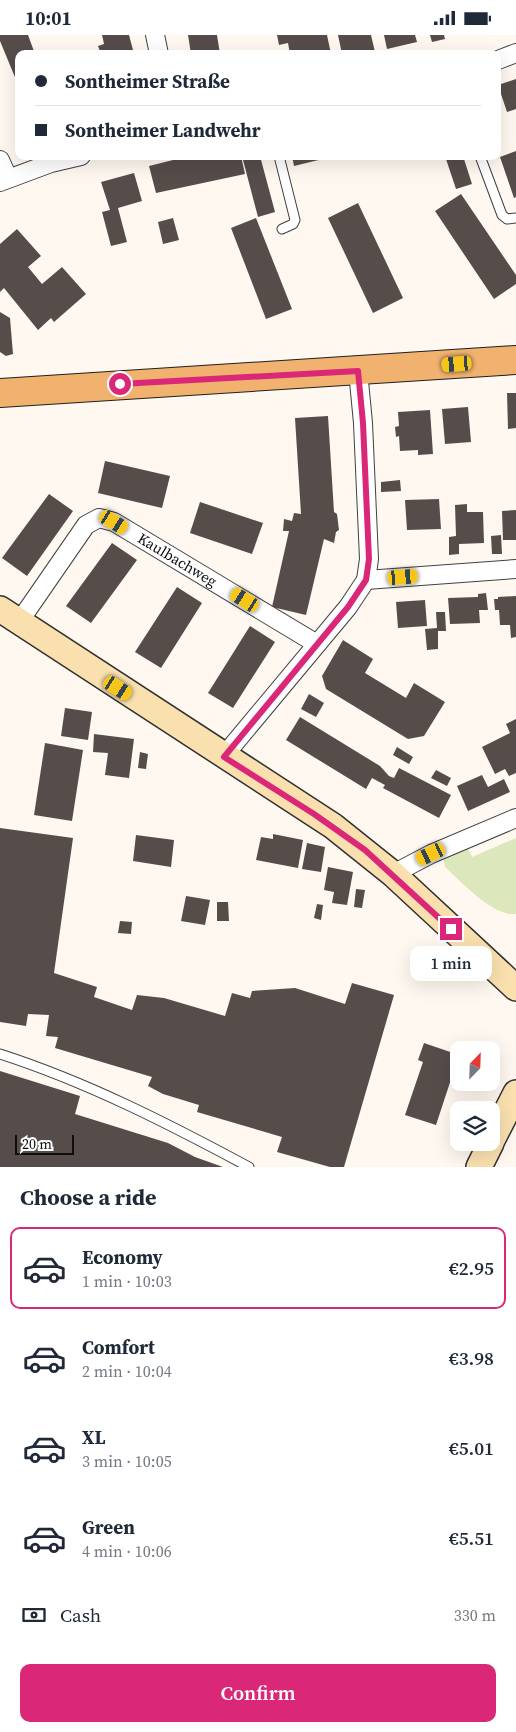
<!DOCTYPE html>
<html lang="en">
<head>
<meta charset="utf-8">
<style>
	:root { --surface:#fff; --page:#f6f6f7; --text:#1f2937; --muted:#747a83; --line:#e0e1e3; --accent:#db2777 }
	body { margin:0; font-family:"Source Serif 4",serif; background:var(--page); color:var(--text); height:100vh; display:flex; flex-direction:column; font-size:19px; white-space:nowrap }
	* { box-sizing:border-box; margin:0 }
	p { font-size:16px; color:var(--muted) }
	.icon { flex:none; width:28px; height:28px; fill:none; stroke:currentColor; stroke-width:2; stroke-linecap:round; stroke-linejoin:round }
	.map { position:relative; height:1132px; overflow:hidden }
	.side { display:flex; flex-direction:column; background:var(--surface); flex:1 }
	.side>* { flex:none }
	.guide { position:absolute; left:15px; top:15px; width:486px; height:110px; border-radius:10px; box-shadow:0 5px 20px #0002; display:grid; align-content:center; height:110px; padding:0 20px; background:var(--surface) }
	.needle { width:32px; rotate:23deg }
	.controls { position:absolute; left:450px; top:1006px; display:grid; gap:10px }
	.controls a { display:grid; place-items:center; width:50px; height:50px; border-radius:10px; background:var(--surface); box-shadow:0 5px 20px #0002; font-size:25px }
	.scale { position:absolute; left:15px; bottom:12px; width:59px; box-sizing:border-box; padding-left:5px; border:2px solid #0e0e0e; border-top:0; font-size:14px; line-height:18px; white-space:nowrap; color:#0e0e0e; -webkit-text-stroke:4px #fff; paint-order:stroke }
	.end { position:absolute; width:22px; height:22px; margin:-11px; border:6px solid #db2777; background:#fff; box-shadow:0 0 0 2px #fff }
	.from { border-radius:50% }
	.bubble { position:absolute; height:35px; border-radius:10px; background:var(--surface); box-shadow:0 5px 20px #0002; font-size:16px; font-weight:600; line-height:35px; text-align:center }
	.car { position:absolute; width:15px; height:30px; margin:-15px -8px; border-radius:6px; box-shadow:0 0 4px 1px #0007; background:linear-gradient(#f5c518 24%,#345 0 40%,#f5c518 0 76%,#345 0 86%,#f5c518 0) }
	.guide b { display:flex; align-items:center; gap:18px; height:48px; font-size:19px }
	.guide b+b { border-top:1px solid var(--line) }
	.guide i { width:12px; height:12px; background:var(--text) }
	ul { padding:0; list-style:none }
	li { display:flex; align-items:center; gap:15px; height:82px; margin:0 10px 8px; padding:0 10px; border:2px solid transparent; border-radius:10px }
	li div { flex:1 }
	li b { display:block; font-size:19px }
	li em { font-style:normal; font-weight:600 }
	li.current { border-color:var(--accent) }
	li>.icon { width:45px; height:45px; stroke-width:1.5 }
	h2 { padding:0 20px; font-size:22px; line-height:60px }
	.pay { display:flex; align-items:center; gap:12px; height:55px; padding:0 20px; font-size:19px }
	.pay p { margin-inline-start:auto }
	.button { display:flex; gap:10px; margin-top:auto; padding:10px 20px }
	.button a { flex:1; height:58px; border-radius:10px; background:var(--accent); color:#fff; font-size:20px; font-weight:600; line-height:58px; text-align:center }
	.status { display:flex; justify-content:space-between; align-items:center; height:35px; padding:0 25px; background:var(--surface); direction:ltr }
	.status svg { height:14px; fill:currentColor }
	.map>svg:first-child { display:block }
	.green { fill:#dce7bb }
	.building { fill:#564d4b }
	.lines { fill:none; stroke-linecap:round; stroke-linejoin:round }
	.lane-casing { stroke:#414141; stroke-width:11 }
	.street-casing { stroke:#414141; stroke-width:20 }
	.secondary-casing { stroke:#303030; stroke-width:28 }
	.primary-casing { stroke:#1f1f1f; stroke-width:30 }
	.lane { stroke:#fff; stroke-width:9 }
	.street { stroke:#fff; stroke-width:18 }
	.secondary { stroke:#fae0af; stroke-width:25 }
	.primary { stroke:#f0b26e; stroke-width:28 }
	.route { stroke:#db2777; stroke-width:6 }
	.labels { text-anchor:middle; stroke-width:5; stroke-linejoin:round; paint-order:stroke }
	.street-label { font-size:15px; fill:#0e0e0e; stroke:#fff }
</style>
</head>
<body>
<div class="status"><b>10:01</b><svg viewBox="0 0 49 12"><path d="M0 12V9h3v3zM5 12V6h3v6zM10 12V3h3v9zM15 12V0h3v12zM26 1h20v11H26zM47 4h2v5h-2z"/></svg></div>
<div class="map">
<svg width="516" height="1132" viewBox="0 0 516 1132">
	<rect width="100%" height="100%" fill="#fef8f0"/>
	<!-- green -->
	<path class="green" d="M516 803V879C495 883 460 846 445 832L443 821 446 818 468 813 472 822Z"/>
	<!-- building -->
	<path class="building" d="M0 0H28L35 19H19V52L0 6Z
		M102 0H129L133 15 117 19H101L98 11 104 9Z
		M188 0H217L220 19H191Z
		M277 0H327L331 19H290L288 8 279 10Z
		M338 0H371L375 17 373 19H342Z
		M384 0H415L417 7 387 14Z
		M430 0H444L445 4 432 7Z
		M516 44V74L507 77 498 50Z
		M516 116V162L514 163 500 122Z
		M189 121H241L245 139 156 158 149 131Z
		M260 121 275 177 258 182 243 125Z
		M292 121H331V122L294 131Z
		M445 121H463L472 149 456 154Z
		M134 138 142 166 118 173 127 207 111 211 102 177 110 175 101 147Z
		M461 159 516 240V249L494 264 435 176Z
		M358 168 403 263 373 278 328 183Z
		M173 183 179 205 163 209 158 187Z
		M256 183 292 274 266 284 231 193Z
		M17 194 41 221 28 232 42 249 62 232 86 259 54 287 51 283 38 295 4 253 0 257V209Z
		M0 277 10 283 13 319 6 321 0 317Z
		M507 358H516V393L508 394Z
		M468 372 471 407 445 409 442 374Z
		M430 375 433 419 418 420V415L400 416 399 401 396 402 395 392 399 391 398 377Z
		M328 381 334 477 337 479 339 495 336 497 334 508 324 504 306 580 272 572 289 496H283L284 484 292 486 294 478 301 479 295 383Z
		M105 426 170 441 162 473 98 458Z
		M400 445 401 456 381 457V447Z
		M49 459 73 476 27 541 2 523Z
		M439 464 441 494 407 495 405 465Z
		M200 467 263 488 252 519 190 498Z
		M467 469V477H483L484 508 459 509V519L449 520V502L456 501 455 470Z
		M516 475V505H503L502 476Z
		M501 500 502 519H492L491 501Z
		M112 508 137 525 91 588 66 571Z
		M177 552 202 568 161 633 135 617Z
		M486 558 488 575H479L480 588 450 589 448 563 478 562V559Z
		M516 561V602L511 603 510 590H500L499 575H495L494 564H498V562Z
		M425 565 427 591 398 593 396 567Z
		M436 577H445L446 596H438V614L427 615 425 594 437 593Z
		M250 591 275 607 233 673 208 658Z
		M343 605 373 624 365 638 406 663 414 648 445 667 424 701 408 704 326 654 322 641Z
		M309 659 324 668 316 682 301 674Z
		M65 673 92 677 88 705 61 701Z
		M300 682 380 731 389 741 394 743 399 733 451 760 439 783 383 753 385 750 372 743 366 754 286 705Z
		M516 684V738L509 741 505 734 495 739 482 712 510 698 506 689Z
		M94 699 134 704 129 743 105 740 108 718 93 717Z
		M45 708 83 715 72 786 34 780Z
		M397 712 413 722 409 729 393 720Z
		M140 717 148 719 146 734 138 733Z
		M436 735 451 743 447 751 431 743Z
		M482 740 488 752 504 744 510 757 468 776 457 751Z
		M0 793 73 803 54 938 97 952 94 962 132 975 137 960 164 963 225 981 232 958 250 963 252 956 295 953 345 969 352 948 394 960 344 1132H330L277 1117 282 1102 197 1077 199 1070 163 1059 148 1051 152 1042 55 1013 58 1002 46 1001 49 980 28 979 26 991 0 987Z
		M273 799 303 805 298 833 256 825 261 802 273 804Z
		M136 800 174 805 171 832 133 826Z
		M307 808 325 812 321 837 302 834Z
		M328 832 353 837 347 870 332 868 334 857 324 855Z
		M356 854 365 855 362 873 354 872Z
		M186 861 210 865 205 890 181 886Z
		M217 867H228L229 886H217Z
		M317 869 323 870 321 885 314 883Z
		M120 886 132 887 131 899 118 898Z
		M424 1008 459 1020 436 1090 405 1080 423 1027 418 1025Z
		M0 1036 80 1061 75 1079 168 1108 195 1122 223 1132H0Z"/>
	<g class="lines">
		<defs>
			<path id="lane" d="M279 121 295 185 293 189 282 194
				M480 121 502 180 507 184 516 183
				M0 1019C87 1047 169 1089 249 1132"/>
			<g id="street">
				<path d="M155 0 159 19"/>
				<path d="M498 25 516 18"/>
				<path d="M0 125 8 143"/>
				<path d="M0 147 51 128 81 121"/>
				<path d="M366 545 516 534"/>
				<path id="s1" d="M19 587 86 490 99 483 114 487 317 609"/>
				<path d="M223 722 348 572 366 545 369 524 363 388 358 336"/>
				<path d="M393 839 431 819 516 783"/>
			</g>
			<path id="secondary" d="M0 574 333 791 393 839 516 953
				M491 1107 516 1058
				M479 1132 491 1108"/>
			<path id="primary" d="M0 358 516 325"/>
		</defs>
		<!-- lane casing -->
		<use href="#lane" class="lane-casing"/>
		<!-- street casing -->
		<use href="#street" class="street-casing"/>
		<!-- secondary casing -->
		<use href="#secondary" class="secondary-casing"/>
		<!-- primary casing -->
		<use href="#primary" class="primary-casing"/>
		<!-- lane -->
		<use href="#lane" class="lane"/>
		<!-- street -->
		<use href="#street" class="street"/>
		<!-- secondary -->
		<use href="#secondary" class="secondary"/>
		<!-- primary -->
		<use href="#primary" class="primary"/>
	</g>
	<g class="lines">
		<!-- route -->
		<path class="route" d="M120 349 358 336 363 388 369 524 366 545 348 572 224 722 314 779 365 815 451 894"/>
	</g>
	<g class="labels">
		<!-- street labels -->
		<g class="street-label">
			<text dy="5" stroke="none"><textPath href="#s1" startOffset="222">Kaulbachweg</textPath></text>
		</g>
	</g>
</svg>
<div class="controls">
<a><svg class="needle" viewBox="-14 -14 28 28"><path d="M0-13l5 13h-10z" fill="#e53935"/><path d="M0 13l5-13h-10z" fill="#747a83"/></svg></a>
<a><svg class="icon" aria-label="layers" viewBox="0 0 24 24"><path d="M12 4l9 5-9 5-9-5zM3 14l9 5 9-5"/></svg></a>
</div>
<div class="scale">20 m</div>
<i class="end from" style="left:120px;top:349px"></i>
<i class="end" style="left:451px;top:894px"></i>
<div class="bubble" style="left:410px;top:911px;width:82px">1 min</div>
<i class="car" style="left:457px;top:329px;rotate:266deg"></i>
<i class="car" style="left:114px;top:487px;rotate:121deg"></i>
<i class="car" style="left:403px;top:542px;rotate:86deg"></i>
<i class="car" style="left:245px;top:565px;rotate:302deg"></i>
<i class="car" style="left:118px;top:653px;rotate:123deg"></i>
<i class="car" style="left:431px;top:819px;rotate:244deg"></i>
<div class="guide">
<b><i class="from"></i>Sontheimer Straße</b>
<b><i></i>Sontheimer Landwehr</b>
</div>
</div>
<section class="side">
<h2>Choose a ride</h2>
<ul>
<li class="current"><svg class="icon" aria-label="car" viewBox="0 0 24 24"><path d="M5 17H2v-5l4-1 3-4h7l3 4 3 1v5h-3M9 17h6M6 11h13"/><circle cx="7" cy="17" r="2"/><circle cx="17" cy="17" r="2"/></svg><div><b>Economy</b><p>1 min · 10:03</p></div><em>€2.95</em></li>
<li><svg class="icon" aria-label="car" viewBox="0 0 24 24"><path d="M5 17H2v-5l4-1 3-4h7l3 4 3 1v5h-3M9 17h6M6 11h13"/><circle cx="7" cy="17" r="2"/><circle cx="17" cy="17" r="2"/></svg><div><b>Comfort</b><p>2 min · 10:04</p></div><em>€3.98</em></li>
<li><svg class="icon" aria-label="car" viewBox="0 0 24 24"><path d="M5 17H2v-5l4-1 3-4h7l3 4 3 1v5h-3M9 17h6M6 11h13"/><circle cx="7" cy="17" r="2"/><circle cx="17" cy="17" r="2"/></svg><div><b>XL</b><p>3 min · 10:05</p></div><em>€5.01</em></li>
<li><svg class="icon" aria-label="car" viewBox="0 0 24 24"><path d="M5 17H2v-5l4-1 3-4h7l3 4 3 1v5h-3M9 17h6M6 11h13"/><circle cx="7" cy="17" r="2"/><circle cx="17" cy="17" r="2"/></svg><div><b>Green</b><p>4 min · 10:06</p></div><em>€5.51</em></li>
</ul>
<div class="pay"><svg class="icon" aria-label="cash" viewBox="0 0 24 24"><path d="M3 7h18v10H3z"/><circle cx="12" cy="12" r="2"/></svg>Cash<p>330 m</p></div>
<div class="button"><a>Confirm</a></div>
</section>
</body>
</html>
